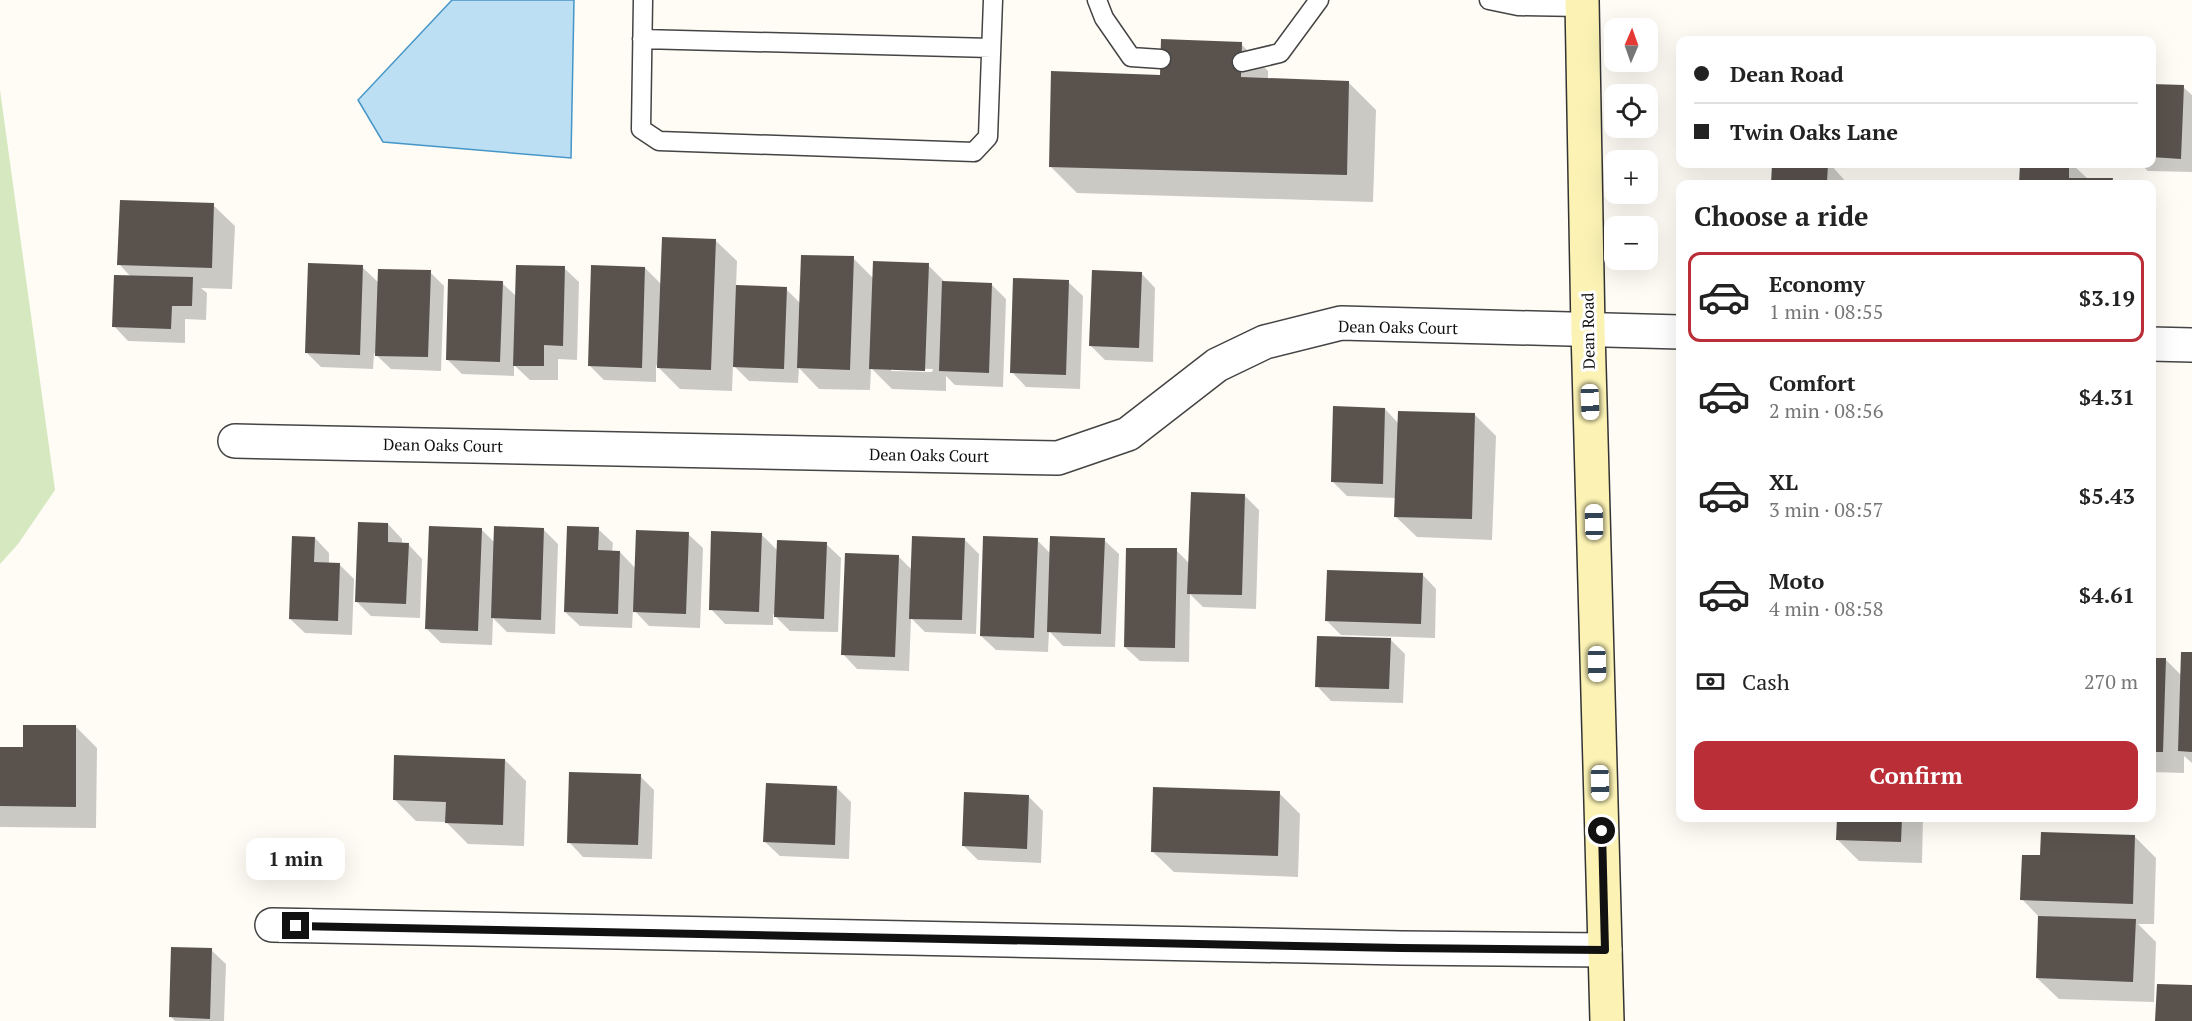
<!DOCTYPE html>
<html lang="en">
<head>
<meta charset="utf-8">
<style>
	:root { --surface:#fff; --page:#f6f6f6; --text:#222; --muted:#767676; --line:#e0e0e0; --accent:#ba2f37 }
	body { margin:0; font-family:"PT Serif",serif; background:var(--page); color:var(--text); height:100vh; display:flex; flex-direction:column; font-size:22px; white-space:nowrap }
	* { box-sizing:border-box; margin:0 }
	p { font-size:20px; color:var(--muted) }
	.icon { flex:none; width:33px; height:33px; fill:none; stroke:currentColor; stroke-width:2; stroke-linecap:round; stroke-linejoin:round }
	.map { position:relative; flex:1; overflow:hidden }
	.sheet { position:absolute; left:1676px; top:180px; width:480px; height:642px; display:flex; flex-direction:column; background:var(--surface); border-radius:12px; box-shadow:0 6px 24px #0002 }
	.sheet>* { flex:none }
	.banner { position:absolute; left:1676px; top:36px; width:480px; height:132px; border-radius:12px; box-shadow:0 6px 24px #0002; display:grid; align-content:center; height:132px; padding:0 18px; background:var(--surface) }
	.needle { width:39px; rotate:2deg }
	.tools { position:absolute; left:1604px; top:18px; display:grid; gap:12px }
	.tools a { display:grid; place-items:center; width:54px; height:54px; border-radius:12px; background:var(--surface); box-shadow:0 6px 24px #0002; font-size:30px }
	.end { position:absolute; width:27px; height:27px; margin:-14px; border:8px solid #111; background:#fff; box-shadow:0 0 0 3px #fff }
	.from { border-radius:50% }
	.bubble { position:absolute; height:42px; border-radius:12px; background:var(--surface); box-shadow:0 6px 24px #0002; font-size:20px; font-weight:600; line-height:42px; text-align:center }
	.car { position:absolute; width:18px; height:36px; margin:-18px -9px; border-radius:8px; box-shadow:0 0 4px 2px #0007; background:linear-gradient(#fff 24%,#345 0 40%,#fff 0 76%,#345 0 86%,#fff 0) }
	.banner b { display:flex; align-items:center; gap:21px; height:57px; font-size:22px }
	.banner b+b { border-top:2px solid var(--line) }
	.banner i { width:15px; height:15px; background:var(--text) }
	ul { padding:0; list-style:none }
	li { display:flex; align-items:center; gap:18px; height:90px; margin:0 12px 9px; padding:0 6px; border:3px solid transparent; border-radius:12px }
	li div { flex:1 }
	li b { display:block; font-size:22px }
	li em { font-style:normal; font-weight:600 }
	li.on { border-color:var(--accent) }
	li>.icon { width:54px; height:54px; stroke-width:1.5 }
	h2 { padding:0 18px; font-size:27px; line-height:72px }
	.pay { display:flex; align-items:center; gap:15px; height:66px; padding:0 18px; font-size:22px }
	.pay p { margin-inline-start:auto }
	.cta { display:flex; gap:12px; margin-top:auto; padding:12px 18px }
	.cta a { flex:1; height:69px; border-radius:12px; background:var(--accent); color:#fff; font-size:24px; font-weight:600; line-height:69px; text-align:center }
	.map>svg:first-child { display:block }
	.green { fill:#d5e8bf }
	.water { fill:#bcdff3; stroke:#4696c7; stroke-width:1.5 }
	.shadow { fill:#0003; fill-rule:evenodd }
	.building { fill:#59524d }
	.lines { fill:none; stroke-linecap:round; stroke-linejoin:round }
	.service-casing { stroke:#444; stroke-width:21 }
	.minor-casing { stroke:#444; stroke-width:36 }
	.secondary-casing { stroke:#333; stroke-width:36 }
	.service { stroke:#fff; stroke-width:18 }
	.minor { stroke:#fff; stroke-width:33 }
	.secondary { stroke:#fbf2b4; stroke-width:33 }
	.route { stroke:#111; stroke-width:8 }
	.labels { text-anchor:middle; stroke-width:6; stroke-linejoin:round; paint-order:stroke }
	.street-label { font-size:16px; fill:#111; stroke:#fff }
</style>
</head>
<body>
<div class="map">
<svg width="2192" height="1021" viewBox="0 0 2192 1021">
	<rect width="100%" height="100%" fill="#fefcf5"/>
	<!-- green -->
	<path class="green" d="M0 90 55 490 18 544 0 564Z"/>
	<!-- water -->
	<path class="water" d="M452 0H574L571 158 383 142 358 100Z"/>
	<!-- shadow -->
	<path class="shadow" d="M1241 44 1268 71V80L1349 83 1376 110 1373 202 1077 193 1050 166 1162 76Z
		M2151 85 2183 87 2192 95V172L2148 171 2140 164H2151Z
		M1773 164H1830L1848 184H1854H1772Z
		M2021 164H2072L2088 179 2112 180 2116 184H2021Z
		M213 205 235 226 232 289 201 288 207 293 206 320 185 319V343L128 341 114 326 131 277 119 264Z
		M715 240 737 261 736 287 786 289 800 303 853 258 874 279 928 265 946 283 991 284 1006 299 1003 387 955 385 946 376V391L892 389 871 368 870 390 819 389 799 368 798 383 749 381 733 365 732 391 680 389 656 365V382L604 380 589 365 645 268 662 285ZM891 368 933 369 932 372 891 371Z
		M362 267 379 283 430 272 444 286 441 371 391 369 374 353 373 369 321 367 307 353Z
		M564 268 579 282 577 360 558 359V380H530L514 365V376L462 374 447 359 502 283 517 297Z
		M1141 273 1155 288 1153 362 1105 360 1091 346Z
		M1068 282 1083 296 1080 389 1026 387 1012 372Z
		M1385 409 1399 424 1475 415 1496 436 1492 540 1417 537 1395 516 1396 498 1347 496 1332 481Z
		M1245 496 1259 510 1256 609 1203 607 1190 594 1189 662 1140 661 1125 647 1176 550 1190 564Z
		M388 524 402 539V544H408L422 559 420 618 371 616 357 602Z
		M481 529 495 543 544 530 558 544 555 634 507 632 493 618 492 645 441 643 427 629Z
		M598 529 613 543 612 552H620L636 569 688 534 703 548 700 628 649 626 633 609 632 628 580 626 565 612Z
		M761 534 778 551 826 544 841 558 838 632 790 631 773 614V625L725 624 711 609Z
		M315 538 329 553V564H339L354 579 352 635 305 633 290 619Z
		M964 539 979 554 976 634 925 632 911 618 909 671 857 669 843 654 898 556 912 570Z
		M1037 540 1051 554 1104 540 1119 554 1115 647 1063 646 1049 631 1048 652 996 650 981 636Z
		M1422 574 1436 589 1435 638 1341 635 1326 620Z
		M1391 640 1405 654 1403 703 1331 701 1317 686Z
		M2192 654V763L2184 756V773L2151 772V659L2166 660 2182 676Z
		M76 727 97 748 96 828 0 827V748L25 749Z
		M505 760 526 781 524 846 468 844 446 822 416 821 394 799Z
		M640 776 654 790 652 859 583 857 569 842Z
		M836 787 851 802 849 859 780 856 765 842Z
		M1279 793 1300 814 1298 877 1174 872 1152 851Z
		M1028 796 1043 811 1041 863 978 860 964 846Z
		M1838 818H1923L1922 863 1859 861 1837 839Z
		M2135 837 2156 858 2154 924H2138L2156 942 2154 1002 2059 999 2037 978 2039 917 2022 899 2042 857Z
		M211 950 226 964 224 1021H175L171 1017Z"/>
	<!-- building -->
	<path class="building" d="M1161 39 1242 42 1241 77 1349 81 1347 175 1049 167 1051 71 1160 75Z
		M2151 84 2184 85 2181 159 2151 157Z
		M1772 164H1828L1827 182 1842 183V184H1771Z
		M2020 164H2069V178H2113L2112 184H2019Z
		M120 200 214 203 212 268 117 265Z
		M662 237 716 239 711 370 657 368Z
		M801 255 854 256 850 370 797 368Z
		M873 261 929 263 925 371 869 369Z
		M308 263 363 265 360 355 305 353Z
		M516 265 565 266 563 346 544 345V366H513Z
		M591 265 645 267 642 368 588 366Z
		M378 269 431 270 428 357 375 356Z
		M1092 270 1142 272 1139 348 1089 346Z
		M114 275 193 277 192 306H172L171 329 112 327Z
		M1013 278 1069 280 1066 375 1010 373Z
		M448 279 503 281 500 362 446 360Z
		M942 281 992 283 989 373 939 371Z
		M736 285 787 287 784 369 733 367Z
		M1333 406 1385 408 1383 484 1331 482Z
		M1398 411 1475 413 1472 519 1394 517Z
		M1191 492 1245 494 1242 595 1187 594Z
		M358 522 388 523V542L409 543 406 604 355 602Z
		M429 526 482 528 478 631 425 629Z
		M494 526 544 528 541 620 491 618Z
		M567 526 599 527 598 550 620 551 618 614 564 612Z
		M636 530 689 532 686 614 633 612Z
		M711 531 762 533 759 612 709 610Z
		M292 536 315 537 314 562 340 563 338 621 289 619Z
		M912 536 965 538 962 620 909 619Z
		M983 536 1038 538 1034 638 980 636Z
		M1050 536 1105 538 1101 634 1047 632Z
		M777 540 827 542 824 619 774 617Z
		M1126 548H1177L1175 648 1124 647Z
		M845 553 899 555 895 657 841 655Z
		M1327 570 1423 573 1421 624 1325 621Z
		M1317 636 1391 638 1389 689 1315 687Z
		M2181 652H2192V752L2178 751Z
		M2151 658H2166L2163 752H2151Z
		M23 725H76V807L0 806V747H23Z
		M394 755 505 759 503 825 445 823 446 802 393 800Z
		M569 772 641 774 638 845 567 843Z
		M766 783 837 786 835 845 763 842Z
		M1153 787 1280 791 1278 856 1151 852Z
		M964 792 1029 795 1027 849 962 846Z
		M1837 818H1902L1901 842 1836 840Z
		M2041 832 2135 835 2133 904 2020 900 2022 855H2040Z
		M2038 916 2136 919 2133 982 2036 978Z
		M171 947 212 948 210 1019 169 1017Z
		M2157 984 2192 985V1021H2155Z"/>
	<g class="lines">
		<defs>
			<path id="service" d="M643 0 641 129 659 141 974 152 988 137 993 0
				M1097 0 1104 18 1131 57 1161 59
				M1489 0 1518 6 1582 7
				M642 39 991 48
				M1242 62 1280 53 1319 0"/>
			<path id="minor" d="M2151 344 2192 345
				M235 441 1058 458 1128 434 1217 365 1265 342 1341 323 1680 332
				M272 925 1401 948 1605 950"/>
			<path id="secondary" d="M1582 0 1588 330 1607 1021"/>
		</defs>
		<!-- service casing -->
		<use href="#service" class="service-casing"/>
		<!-- minor casing -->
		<use href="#minor" class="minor-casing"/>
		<!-- secondary casing -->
		<use href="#secondary" class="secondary-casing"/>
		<!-- service -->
		<use href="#service" class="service"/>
		<!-- minor -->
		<use href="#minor" class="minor"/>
		<!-- secondary -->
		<use href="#secondary" class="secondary"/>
	</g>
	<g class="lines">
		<!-- route -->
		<path class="route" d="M296 926 1401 948 1605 950 1602 831"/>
	</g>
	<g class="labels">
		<!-- street labels -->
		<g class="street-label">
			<text transform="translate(1398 327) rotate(1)" y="6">Dean Oaks Court</text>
			<text transform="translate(1588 331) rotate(-91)" y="6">Dean Road</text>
			<text transform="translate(443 445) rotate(1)" y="6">Dean Oaks Court</text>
			<text transform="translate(929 455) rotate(1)" y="6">Dean Oaks Court</text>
		</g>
	</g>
</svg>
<div class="tools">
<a><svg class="needle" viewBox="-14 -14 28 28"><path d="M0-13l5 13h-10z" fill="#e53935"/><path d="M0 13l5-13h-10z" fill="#767676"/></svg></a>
<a><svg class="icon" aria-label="locate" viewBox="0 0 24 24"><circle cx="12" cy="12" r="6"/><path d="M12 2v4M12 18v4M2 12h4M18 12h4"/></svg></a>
<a>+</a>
<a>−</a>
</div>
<i class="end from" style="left:1602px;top:831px"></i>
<i class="end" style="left:296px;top:926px"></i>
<div class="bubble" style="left:246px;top:838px;width:99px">1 min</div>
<i class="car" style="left:1590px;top:402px;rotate:178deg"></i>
<i class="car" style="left:1594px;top:522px;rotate:359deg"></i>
<i class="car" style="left:1597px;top:664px;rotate:179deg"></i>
<i class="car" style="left:1600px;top:783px;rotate:179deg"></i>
<div class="banner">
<b><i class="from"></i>Dean Road</b>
<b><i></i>Twin Oaks Lane</b>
</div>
<section class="sheet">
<h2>Choose a ride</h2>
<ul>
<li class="on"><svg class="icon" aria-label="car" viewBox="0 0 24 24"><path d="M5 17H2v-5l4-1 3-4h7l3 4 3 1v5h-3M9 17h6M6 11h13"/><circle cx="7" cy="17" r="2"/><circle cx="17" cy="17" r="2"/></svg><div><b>Economy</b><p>1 min · 08:55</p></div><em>$3.19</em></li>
<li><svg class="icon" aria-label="car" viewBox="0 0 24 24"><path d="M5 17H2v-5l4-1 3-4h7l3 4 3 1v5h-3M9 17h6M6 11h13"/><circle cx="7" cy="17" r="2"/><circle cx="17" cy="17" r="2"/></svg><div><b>Comfort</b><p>2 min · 08:56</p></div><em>$4.31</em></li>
<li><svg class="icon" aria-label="car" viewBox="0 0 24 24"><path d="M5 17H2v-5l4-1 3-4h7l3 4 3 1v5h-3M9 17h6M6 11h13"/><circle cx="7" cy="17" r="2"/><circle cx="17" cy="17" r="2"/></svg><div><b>XL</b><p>3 min · 08:57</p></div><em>$5.43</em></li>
<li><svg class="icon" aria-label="car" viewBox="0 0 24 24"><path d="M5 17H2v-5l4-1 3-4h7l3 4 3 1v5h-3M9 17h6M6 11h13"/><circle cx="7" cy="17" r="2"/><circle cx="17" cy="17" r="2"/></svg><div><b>Moto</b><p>4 min · 08:58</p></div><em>$4.61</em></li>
</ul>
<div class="pay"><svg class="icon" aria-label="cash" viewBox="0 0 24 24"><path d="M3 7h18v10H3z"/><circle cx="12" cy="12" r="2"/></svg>Cash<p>270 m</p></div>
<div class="cta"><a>Confirm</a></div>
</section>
</div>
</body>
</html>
